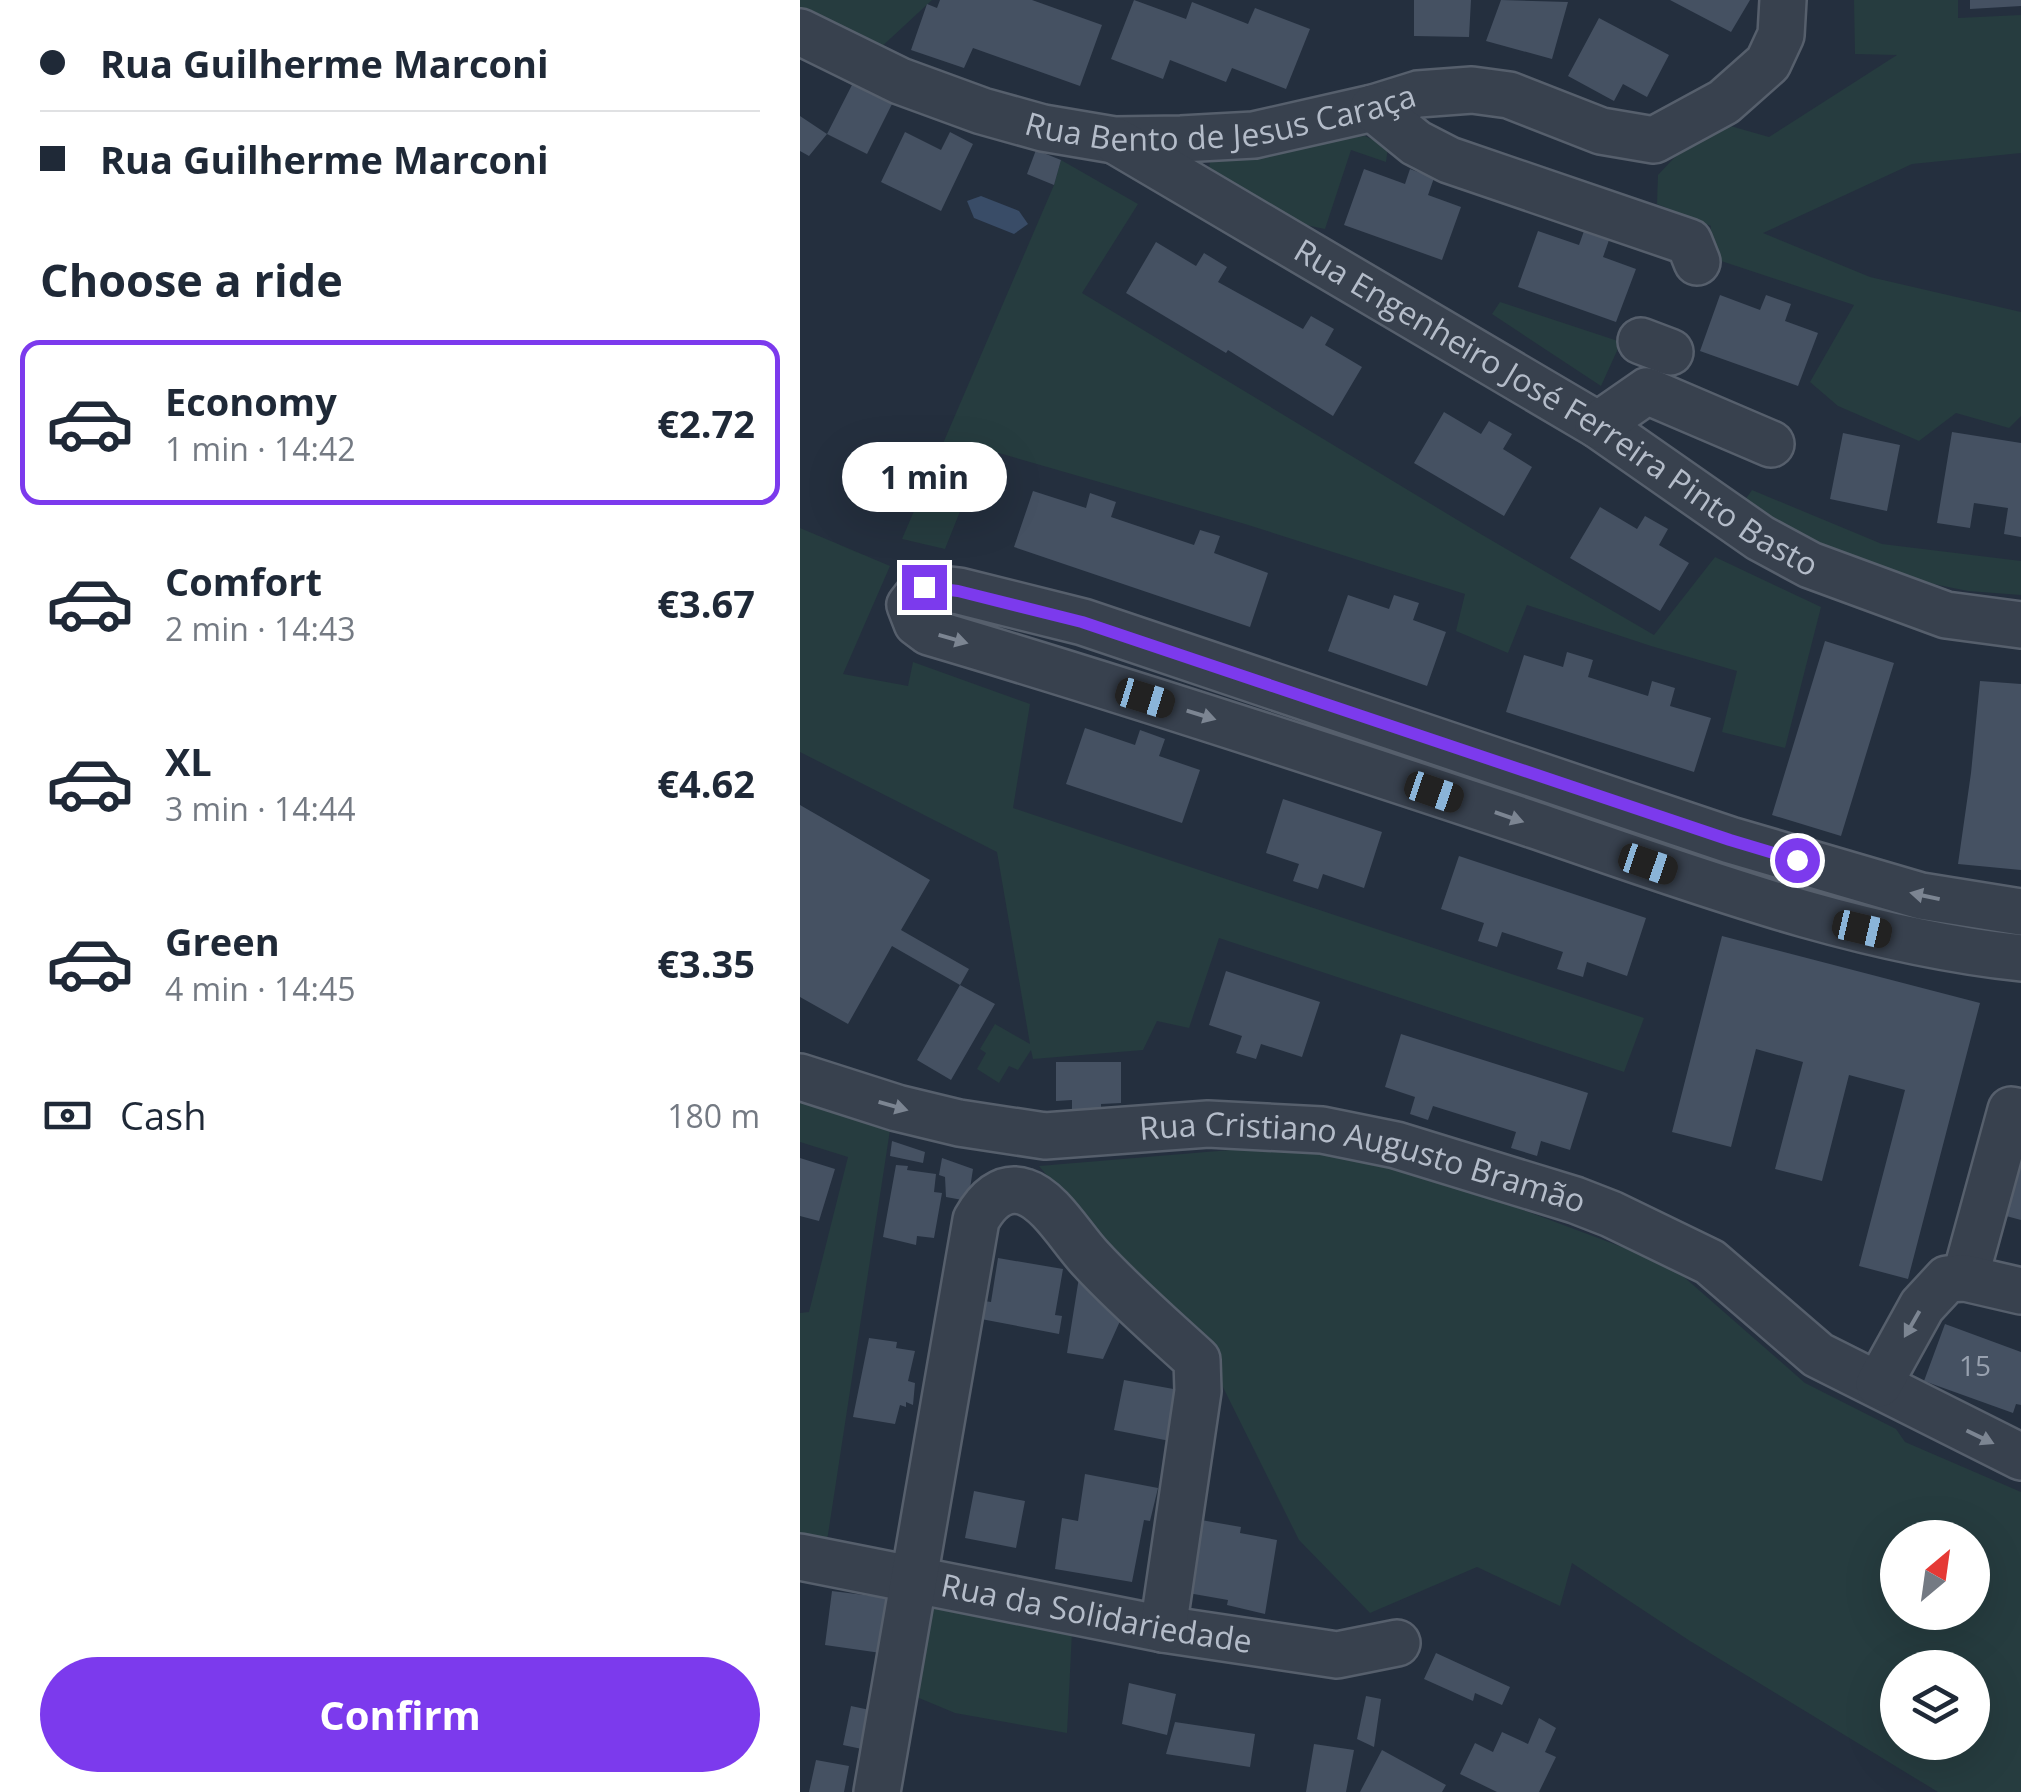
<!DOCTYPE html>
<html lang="en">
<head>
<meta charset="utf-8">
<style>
	:root { --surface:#fff; --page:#f6f6f7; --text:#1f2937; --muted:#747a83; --line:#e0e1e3; --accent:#7c3aed }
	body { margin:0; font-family:"Open Sans",sans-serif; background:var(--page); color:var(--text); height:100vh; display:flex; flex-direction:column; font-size:38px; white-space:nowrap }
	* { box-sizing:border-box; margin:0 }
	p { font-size:32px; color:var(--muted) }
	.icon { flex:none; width:55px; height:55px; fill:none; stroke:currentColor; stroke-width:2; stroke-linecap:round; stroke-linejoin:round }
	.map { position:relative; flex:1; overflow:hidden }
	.drawer { display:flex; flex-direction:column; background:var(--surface); width:800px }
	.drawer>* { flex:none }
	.banner { display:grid; align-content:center; height:220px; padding:0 40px; background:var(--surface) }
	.needle { width:65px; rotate:29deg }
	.buttons { position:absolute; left:1080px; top:1520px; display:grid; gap:20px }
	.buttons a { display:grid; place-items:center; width:110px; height:110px; border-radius:50%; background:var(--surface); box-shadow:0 10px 40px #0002; font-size:50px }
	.end { position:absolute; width:45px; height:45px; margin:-22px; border:12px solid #7c3aed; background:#fff; box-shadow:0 0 0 5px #fff }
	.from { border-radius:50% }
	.bubble { position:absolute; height:70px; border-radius:35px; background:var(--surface); box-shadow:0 10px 40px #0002; font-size:32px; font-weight:700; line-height:70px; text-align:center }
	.car { position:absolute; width:30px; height:60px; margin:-30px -15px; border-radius:12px; box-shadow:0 0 8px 2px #0007; background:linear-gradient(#222 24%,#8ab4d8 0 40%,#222 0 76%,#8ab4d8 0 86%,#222 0) }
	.banner b { display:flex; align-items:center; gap:35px; height:95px; font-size:38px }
	.banner b+b { border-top:2px solid var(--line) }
	.banner i { width:25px; height:25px; background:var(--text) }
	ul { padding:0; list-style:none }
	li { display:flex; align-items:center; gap:30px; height:165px; margin:0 20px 15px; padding:0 20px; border:5px solid transparent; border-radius:20px }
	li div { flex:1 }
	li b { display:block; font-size:38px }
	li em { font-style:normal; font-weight:700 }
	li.current { border-color:var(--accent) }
	li>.icon { width:90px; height:90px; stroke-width:1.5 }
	h2 { padding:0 40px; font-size:45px; line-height:120px }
	.pay { display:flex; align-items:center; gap:25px; height:110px; padding:0 40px; font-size:38px }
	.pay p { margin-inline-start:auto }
	.primary-button { display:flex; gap:20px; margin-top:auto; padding:20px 40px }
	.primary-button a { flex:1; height:115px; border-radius:60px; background:var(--accent); color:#fff; font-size:40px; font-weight:700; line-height:115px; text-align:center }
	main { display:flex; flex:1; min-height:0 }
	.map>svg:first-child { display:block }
	.green { fill:#263c3f; fill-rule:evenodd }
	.water { fill:#394c67 }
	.building { fill:#455162 }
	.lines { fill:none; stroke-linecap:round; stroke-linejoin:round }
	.minor-casing { stroke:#565f6c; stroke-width:50 }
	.minor { stroke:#38414e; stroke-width:45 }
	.oneway { fill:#7c8592 }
	.route { stroke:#7c3aed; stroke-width:12 }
	.labels { text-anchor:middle; stroke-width:8; stroke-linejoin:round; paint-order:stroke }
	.number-label { font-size:28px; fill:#98a1af }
	.street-label { font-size:32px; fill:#b4bcc9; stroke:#1d2633 }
</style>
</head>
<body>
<main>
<section class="drawer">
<div class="banner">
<b><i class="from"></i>Rua Guilherme Marconi</b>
<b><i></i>Rua Guilherme Marconi</b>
</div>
<h2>Choose a ride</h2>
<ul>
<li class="current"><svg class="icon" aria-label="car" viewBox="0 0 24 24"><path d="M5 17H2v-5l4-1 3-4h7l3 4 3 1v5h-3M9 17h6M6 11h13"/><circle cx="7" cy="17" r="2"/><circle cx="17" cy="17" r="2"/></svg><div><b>Economy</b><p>1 min · 14:42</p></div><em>€2.72</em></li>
<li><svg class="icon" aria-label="car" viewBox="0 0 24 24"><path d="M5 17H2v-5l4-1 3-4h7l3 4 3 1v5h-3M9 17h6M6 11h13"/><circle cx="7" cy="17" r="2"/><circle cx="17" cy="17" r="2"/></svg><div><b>Comfort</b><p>2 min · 14:43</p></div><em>€3.67</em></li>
<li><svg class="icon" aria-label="car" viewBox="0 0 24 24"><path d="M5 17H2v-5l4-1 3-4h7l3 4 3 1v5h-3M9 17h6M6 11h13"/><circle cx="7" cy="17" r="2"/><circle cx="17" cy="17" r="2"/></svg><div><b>XL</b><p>3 min · 14:44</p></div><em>€4.62</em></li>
<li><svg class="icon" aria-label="car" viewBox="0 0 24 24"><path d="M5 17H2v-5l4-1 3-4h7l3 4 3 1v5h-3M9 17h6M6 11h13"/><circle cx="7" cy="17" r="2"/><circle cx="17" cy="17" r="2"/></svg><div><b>Green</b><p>4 min · 14:45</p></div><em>€3.35</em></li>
</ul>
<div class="pay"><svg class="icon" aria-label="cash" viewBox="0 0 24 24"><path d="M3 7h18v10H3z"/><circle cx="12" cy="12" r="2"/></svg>Cash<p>180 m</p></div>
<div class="primary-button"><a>Confirm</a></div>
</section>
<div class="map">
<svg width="1221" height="1792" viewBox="0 0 1221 1792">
	<rect width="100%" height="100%" fill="#242f3e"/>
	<!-- green -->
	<path class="green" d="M0 0H132L78 50 0 8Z
		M1054 0H1158V18L1221 15V153L1112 164 963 233 1070 277 1221 312V416L1209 428 1156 413 1119 441 1038 406 1010 382 1054 305 906 256 911 226 857 204 858 175 874 158 920 123 969 137 1097 55 1055 54Z
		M565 136 588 147 586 162 551 150 525 229 496 223 408 175 411 156Z
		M261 160 338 204 282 293 679 533 854 635 915 557 1021 607 985 748 922 732 937 671 851 646 727 605 708 653 656 631 665 594 445 524 185 449 145 549 102 539 254 185Z
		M700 302 821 342 801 386 692 314Z
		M952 490 1082 544 1221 561V595L1168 591 1084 574 940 507Z
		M0 528 90 566 43 674 108 686 113 662 230 704 213 808 844 1018 824 1072 419 938 389 1028 357 1021 343 1050 233 1059 231 1050 218 1070 209 1066 199 1083 177 1069 186 1053 180 1049 195 1024 230 1044 197 852 0 752Z
		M0 1100 90 1130 27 1541 0 1534V1313L9 1312 48 1157 0 1142Z
		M539 1141 846 1256 884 1277 1005 1383 1096 1429 1105 1442 1221 1492V1792H1138L890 1641 772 1563 760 1606 677 1567 570 1613 499 1540 399 1339 381 1336 239 1166ZM1098 1538H1172V1612H1098ZM1098 1668H1172V1742H1098Z
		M128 1601 272 1632 267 1733 155 1713 107 1693Z"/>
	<!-- water -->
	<path class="water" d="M181 196 219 211 228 224 214 234 174 218 167 201Z"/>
	<!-- building -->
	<path class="building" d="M140 0H232L302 25 280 86 173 48 164 68 111 50 127 4 137 8Z
		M334 0 386 19 392 2 448 24 455 8 510 29 486 89 432 68 426 82 370 60 363 79 311 59Z
		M614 0H671L669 37 614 36Z
		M701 0 768 2 752 59 686 41Z
		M870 0H950L931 32Z
		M1170 0H1221V6L1170 9Z
		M799 18 869 55 847 97 823 84 814 101 768 76Z
		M55 79 95 98 67 154 27 134Z
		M0 116 27 134 9 156 0 151Z
		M105 132 141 150 150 132 173 144 141 211 81 182Z
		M236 150 261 160 254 185 227 174Z
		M564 169 605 184 610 169 634 178 628 195 661 207 642 260 544 225Z
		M738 231 779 245 784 231 809 240 803 257 836 269 816 322 718 287Z
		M356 242 396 266 404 253 427 267 418 282 503 329 511 316 534 329 525 345 562 367 533 416 428 350 426 353 326 293Z
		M920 295 960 310 966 295 991 304 985 321 1018 333 998 386 900 351Z
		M644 412 681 434 689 421 712 434 703 449 732 467 704 516 614 463Z
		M1152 432 1221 443V537L1204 534 1208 508 1174 503 1170 528 1137 523Z
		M1043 433 1100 445 1087 511 1030 499Z
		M233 491 286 508 290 493 316 502 311 517 394 545 400 530 420 536 414 553 468 573 450 627 214 547Z
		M800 507 837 529 845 516 868 529 859 545 889 563 860 611 770 558Z
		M548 595 589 609 594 595 619 603 613 620 646 632 627 686 528 651Z
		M1025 641 1094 663 1041 836 972 815Z
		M767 652 793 660 788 677 848 696 852 681 875 688 870 706 911 718 894 772 706 712 724 655 763 667Z
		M1180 681 1221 684V870L1158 864 1171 773Z
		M285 728 335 745 340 730 365 739 359 756 400 770 382 823 266 784Z
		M483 799 582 832 564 888 523 874 518 889 493 881 499 864 466 853Z
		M0 805 130 880 101 930 169 969 160 985 92 946 48 1024 0 997Z
		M659 856 846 918 827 976 787 962 783 977 757 969 763 952 702 932 697 947 678 941 684 923 641 909Z
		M922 936 1180 1003 1108 1279 1059 1266 1105 1090 1049 1075 1022 1181 975 1169 1003 1062 956 1049 931 1147 872 1132Z
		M426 971 520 1002 502 1057 461 1044 456 1059 436 1053 442 1036 409 1025Z
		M160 985 195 1004 151 1080 117 1060Z
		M601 1034 788 1093 770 1150 741 1141 737 1156 711 1148 716 1132 633 1106 628 1120 610 1114 615 1097 585 1087Z
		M256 1062H321V1103L301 1104V1115L272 1114V1100L256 1101Z
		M92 1141 125 1152 123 1163 90 1156Z
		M1210 1157 1221 1160V1220L1195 1213Z
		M0 1158 35 1169 19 1221 0 1216Z
		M142 1158 173 1169 168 1201 146 1197 145 1177 139 1175Z
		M96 1165 108 1166 107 1170 136 1174 134 1192 142 1193 134 1238 117 1236 116 1245 83 1237Z
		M198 1258 263 1269 255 1315 262 1316 259 1334 181 1319 184 1301 191 1302Z
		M280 1271 325 1310 303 1359 267 1353Z
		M1145 1324 1221 1352V1405L1216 1404 1213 1413 1124 1381Z
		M69 1338 97 1342 96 1348 115 1351 108 1381 115 1383 113 1405 106 1402V1407L100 1405 95 1424 53 1417Z
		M324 1380 379 1390 370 1441 314 1430Z
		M285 1474 358 1488 350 1521 344 1520 332 1582 255 1569 262 1518 278 1521Z
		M174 1491 225 1501 216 1548 165 1538Z
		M401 1520 441 1527 440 1533 477 1540 465 1614 427 1605 428 1600 388 1593Z
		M32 1591 88 1598 81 1653 25 1645Z
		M636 1653 710 1687 702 1705 675 1693 673 1701 624 1679Z
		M329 1683 376 1694 367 1735 322 1724Z
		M566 1696 581 1699 574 1747 557 1739Z
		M51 1706 84 1713 76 1752 43 1745Z
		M739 1718 756 1728 745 1752 756 1757 739 1792H697L660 1774 675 1743 693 1752 702 1732 728 1744Z
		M375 1722 455 1734 450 1767 366 1754Z
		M514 1744 554 1750 546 1792H506Z
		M582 1750 646 1785 642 1792H560Z
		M16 1760 49 1766 44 1792H9Z"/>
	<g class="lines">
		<defs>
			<g id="minor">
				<path id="s1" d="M0 32 100 81 182 111 243 128 314 140 381 139 454 135 573 108 618 94 672 90 709 95 801 131 854 140 924 102 968 63 981 35 983 0"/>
				<path d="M573 108 616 143 649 160 889 242 897 262"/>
				<path id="s2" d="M316 141 798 425 960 538 1010 565 1146 615 1221 625"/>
				<path d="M841 341 870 352"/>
				<path d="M798 425 847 391 971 444"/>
				<path d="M1221 912 1121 896 930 840 283 622 159 591 124 587 110 605 117 623 129 632C332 692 533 758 734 825 893 879 1053 940 1221 958"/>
				<path id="s3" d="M0 1077 97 1108 159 1123 245 1136 408 1124 522 1130 596 1145 775 1200 811 1214 910 1262 1018 1355 1221 1457"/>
				<path d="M1165 1278 1211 1110 1221 1112"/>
				<path d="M1079 1384 1122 1306 1147 1279 1165 1278 1221 1291"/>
				<path id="s4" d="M0 1557 363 1629 537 1655 597 1643"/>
				<path d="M77 1792 176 1220C186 1202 202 1184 225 1192 250 1200 272 1239 290 1258 323 1294 361 1327 397 1360L398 1391 363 1629"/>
			</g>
		</defs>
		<!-- minor casing -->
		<use href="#minor" class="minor-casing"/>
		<!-- minor -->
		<use href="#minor" class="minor"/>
	</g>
	<!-- one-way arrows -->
	<defs><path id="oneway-solid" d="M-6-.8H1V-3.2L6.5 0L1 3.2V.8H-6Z" transform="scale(2.5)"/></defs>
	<g class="oneway">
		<use href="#oneway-solid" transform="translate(153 639) rotate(16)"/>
		<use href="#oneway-solid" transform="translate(401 715) rotate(17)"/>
		<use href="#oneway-solid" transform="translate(709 817) rotate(19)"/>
		<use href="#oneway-solid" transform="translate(1125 896) rotate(-168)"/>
		<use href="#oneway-solid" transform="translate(93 1106) rotate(16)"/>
		<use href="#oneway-solid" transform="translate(1112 1324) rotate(120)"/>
		<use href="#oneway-solid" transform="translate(1180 1437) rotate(26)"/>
	</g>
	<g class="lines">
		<!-- route -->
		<path class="route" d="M124 587 158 591 282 622 930 840 997 860"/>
	</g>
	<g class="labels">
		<!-- number labels -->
		<g class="number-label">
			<text x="1175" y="1376">15</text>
		</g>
		<!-- street labels -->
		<g class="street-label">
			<text dy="11" stroke="none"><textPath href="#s1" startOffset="442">Rua Bento de Jesus Caraça</textPath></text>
			<text dy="11" stroke="none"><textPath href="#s2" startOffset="515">Rua Engenheiro José Ferreira Pinto Basto</textPath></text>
			<text dy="11" stroke="none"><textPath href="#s3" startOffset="575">Rua Cristiano Augusto Bramão</textPath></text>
			<text dy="11" stroke="none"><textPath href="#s4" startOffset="302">Rua da Solidariedade</textPath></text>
		</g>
	</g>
</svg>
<div class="buttons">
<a><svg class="needle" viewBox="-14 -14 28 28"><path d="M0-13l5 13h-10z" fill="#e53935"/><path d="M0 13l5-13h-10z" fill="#747a83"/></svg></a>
<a><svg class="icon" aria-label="layers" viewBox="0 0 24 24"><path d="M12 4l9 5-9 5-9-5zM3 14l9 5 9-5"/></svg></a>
</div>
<i class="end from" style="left:997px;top:860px"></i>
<i class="end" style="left:124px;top:587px"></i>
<div class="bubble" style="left:42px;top:442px;width:165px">1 min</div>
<i class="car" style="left:345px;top:698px;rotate:107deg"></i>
<i class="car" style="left:634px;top:792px;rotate:109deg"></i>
<i class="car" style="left:848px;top:864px;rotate:109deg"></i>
<i class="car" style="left:1062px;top:929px;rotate:103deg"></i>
</div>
</main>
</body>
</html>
